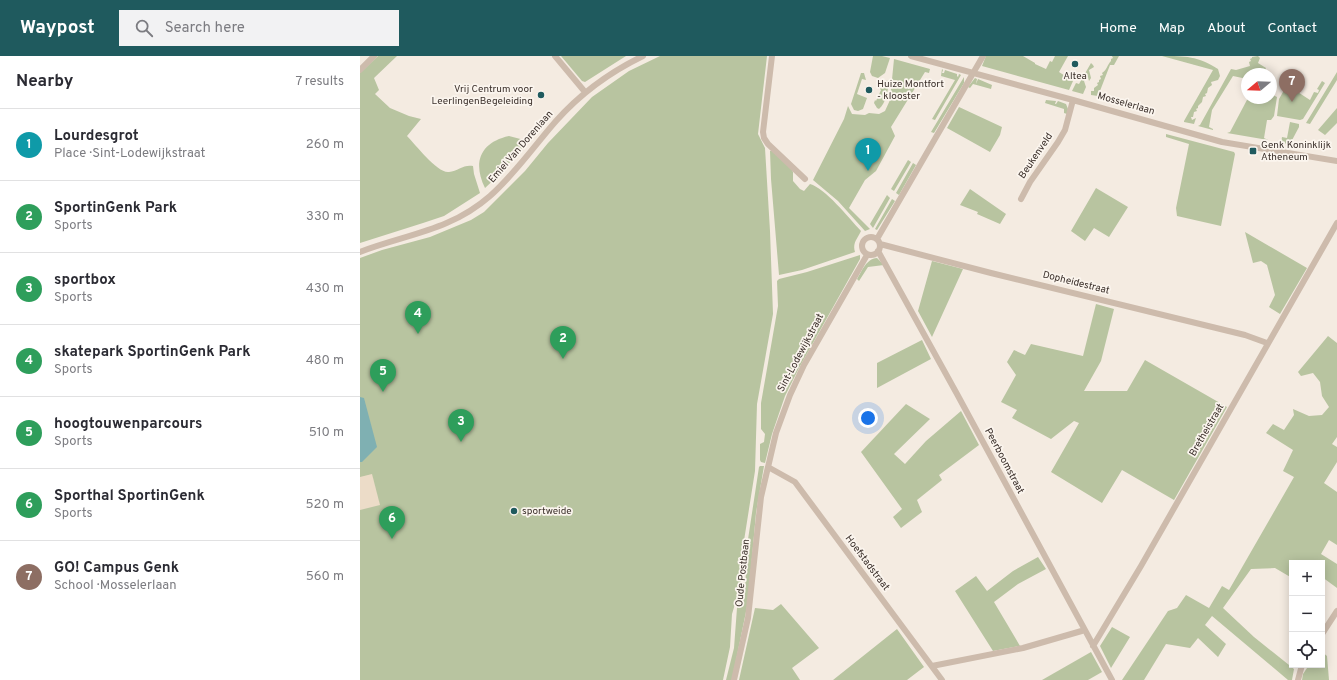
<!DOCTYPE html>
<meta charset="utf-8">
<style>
body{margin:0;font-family:Overpass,sans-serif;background:#f2f2f3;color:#2b2b33}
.controls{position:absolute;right:12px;bottom:12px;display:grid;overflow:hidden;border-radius:0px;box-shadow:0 2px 10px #0003}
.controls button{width:36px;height:36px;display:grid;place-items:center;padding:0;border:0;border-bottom:1px solid #e1e1e2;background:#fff;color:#2b2b33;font:20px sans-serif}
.compass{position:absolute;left:881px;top:12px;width:36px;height:36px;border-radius:50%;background:#fff;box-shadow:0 2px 10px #0003;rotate:251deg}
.you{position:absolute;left:508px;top:362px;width:14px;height:14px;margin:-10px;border:3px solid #fff;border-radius:50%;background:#1a73e8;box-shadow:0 0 0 6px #1a73e833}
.badge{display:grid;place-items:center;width:26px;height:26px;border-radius:50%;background:#1f5a5e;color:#fff;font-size:13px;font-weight:700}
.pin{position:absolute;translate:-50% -33px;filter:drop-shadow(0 1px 2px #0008)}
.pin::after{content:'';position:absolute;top:21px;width:14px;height:12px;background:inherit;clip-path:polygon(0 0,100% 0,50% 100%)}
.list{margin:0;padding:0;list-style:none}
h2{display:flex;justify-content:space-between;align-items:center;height:52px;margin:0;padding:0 16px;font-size:17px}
h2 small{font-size:13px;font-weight:400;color:#7c7c81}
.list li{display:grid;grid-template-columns:26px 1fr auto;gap:12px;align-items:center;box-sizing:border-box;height:72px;padding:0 16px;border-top:1px solid #e1e1e2}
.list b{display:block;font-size:15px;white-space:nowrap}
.list p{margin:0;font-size:13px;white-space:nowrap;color:#7c7c81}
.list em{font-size:13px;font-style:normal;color:#7c7c81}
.icon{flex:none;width:22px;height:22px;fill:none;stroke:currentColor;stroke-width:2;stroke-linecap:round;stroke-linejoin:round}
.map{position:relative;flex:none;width:977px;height:624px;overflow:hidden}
header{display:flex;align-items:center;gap:24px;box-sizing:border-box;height:56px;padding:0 20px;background:#1f5a5e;color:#fff}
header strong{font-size:19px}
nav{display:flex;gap:22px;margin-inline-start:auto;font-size:14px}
.search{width:280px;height:36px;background:#f2f2f3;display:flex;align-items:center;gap:10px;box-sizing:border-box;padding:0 14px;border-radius:0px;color:#7c7c81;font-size:15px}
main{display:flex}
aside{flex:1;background:#fff}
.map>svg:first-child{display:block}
.green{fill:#b8c4a0}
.plaza{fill:#ecdcc8}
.water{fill:#7fb0b2}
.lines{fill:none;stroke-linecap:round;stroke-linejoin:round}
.minor{stroke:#cdbbac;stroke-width:6}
.poi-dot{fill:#1f5a5e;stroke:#fbf5ee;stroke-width:1.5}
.labels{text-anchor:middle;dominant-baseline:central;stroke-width:3.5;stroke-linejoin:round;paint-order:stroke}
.poi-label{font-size:10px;fill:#3b302b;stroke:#fbf5ee;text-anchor:start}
.street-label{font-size:10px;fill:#3b302b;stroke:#fbf5ee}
</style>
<header>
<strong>Waypost</strong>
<div class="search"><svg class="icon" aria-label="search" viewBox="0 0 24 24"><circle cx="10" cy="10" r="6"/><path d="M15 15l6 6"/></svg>Search here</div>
<nav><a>Home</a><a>Map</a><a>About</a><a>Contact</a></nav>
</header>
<main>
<aside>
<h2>Nearby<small>7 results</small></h2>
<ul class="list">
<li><span class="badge" style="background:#0f9aa8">1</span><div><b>Lourdesgrot</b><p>Place · Sint-Lodewijkstraat</p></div><em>260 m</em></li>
<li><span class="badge" style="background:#2e9e5b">2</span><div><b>SportinGenk Park</b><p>Sports</p></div><em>330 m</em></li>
<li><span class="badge" style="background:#2e9e5b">3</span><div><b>sportbox</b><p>Sports</p></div><em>430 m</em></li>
<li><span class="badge" style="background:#2e9e5b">4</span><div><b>skatepark SportinGenk Park</b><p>Sports</p></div><em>480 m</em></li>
<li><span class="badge" style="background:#2e9e5b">5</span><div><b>hoogtouwenparcours</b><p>Sports</p></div><em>510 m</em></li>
<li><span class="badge" style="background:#2e9e5b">6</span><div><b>Sporthal SportinGenk</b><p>Sports</p></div><em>520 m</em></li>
<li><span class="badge" style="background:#8d6e63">7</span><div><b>GO! Campus Genk</b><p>School · Mosselerlaan</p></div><em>560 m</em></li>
</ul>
</aside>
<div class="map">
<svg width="977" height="624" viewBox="0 0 977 624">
<rect width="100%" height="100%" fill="#f4ebe1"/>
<path class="green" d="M 18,0 L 37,0 L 14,22 L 19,34 L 15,38 L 30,52 L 49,60 L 61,63 L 47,80 C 55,88 78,118 89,116 C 98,115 104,108 113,110 L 114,118 L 120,137 L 84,160 L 63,167 L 0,187 L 0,17 Z
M 201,0 L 266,0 L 225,26 L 222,25 Z
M 300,0 L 407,0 L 398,78 L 405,92 L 410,175 L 413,258 L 397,348 L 395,415 L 383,491 L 380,539 L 375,548 L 372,558 L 370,591 L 363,624 L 0,624 L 0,202 L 22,194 L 70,181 L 111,164 L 124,156 L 165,115 L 188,87 L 232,41 L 269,15 Z
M 513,0 L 522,0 L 530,2 L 525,17 L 518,22 L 512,20 L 510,16 Z
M 626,0 L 663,0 L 675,7 L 675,8 L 686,13 L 690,5 L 692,6 L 695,0 L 708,0 L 699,16 L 713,25 L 709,34 L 622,10 Z
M 752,0 L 759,0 L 754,9 L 750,9 L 738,40 L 731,39 L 731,35 L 734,35 L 734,32 L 738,29 L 737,27 L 739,26 L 739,24 L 741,23 L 740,20 L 743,19 L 742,17 C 747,14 747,9 751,5 L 751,3 L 753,2 Z
M 802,0 C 825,0 838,0 858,13 L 860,20 L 858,24 L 851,26 L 852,29 L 848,32 L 847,37 L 845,38 L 846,40 L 843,41 L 842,46 L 838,50 L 838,52 L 836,53 L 837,55 L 834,56 L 833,61 L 831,61 L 832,64 L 836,62 L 834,68 L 824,66 L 824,65 L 853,14 Z
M 898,0 L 900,2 L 898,7 L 906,12 L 903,18 L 887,18 L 887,23 L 873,20 L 852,54 L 849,71 L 853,73 L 853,74 L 838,70 L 840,69 L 871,13 L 876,14 L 890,10 L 889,6 L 891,5 L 890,3 L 892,2 L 892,1 Z
M 534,3 L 570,13 L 569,17 L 565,16 L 531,71 L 535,80 L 516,115 L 505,124 L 489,152 L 510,173 L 505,175 L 478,145 L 453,124 L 484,63 L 488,50 L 492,58 L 505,59 L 509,57 L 519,58 L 525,55 L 530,44 Z
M 731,7 L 733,9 L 734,11 L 729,14 L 731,22 L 729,25 L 728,21 L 724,25 L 726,31 L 723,38 L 712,35 L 716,27 L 719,28 Z
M 582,13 L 583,14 L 582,17 L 584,17 L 585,14 L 597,18 L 597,20 L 598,21 L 599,18 L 601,19 L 575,64 L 572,63 L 595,24 L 581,20 Z
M 977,16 L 977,24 L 950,68 L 946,67 Z
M 501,17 L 504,17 L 506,24 L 502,23 L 497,38 L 507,42 L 503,53 L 498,55 L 494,54 L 491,48 Z
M 604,21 L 604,27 L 574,77 L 571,76 Z
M 615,22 L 617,23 L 616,28 L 618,23 L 632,29 L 631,33 L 613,28 L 610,32 L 608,31 Z
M 527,24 L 529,26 C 528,34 526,47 519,53 L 517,52 L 514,47 L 515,44 L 516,45 L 521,34 L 520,33 Z
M 962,25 L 965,27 L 943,63 L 940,64 L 917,60 L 919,43 L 927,29 L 950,44 L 954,36 L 958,37 L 959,34 L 957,33 Z
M 911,38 L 917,41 L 914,60 L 911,64 L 907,64 L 904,82 L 908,84 L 867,77 L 870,76 L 888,42 L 911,42 Z
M 686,44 L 696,45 L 695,48 L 696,48 L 698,45 L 706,48 L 708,53 L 707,58 L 704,57 L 704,53 L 685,47 Z
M 599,51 L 642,71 L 640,79 L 630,96 L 587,72 Z
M 977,52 L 977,67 L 965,79 L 958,74 Z
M 930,66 L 939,68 L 939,71 L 930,88 L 921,87 L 922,81 L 927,82 Z
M 806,78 L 874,96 L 875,98 L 861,170 L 817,160 L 816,152 L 829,88 L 806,81 Z
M 149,80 L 168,85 L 140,118 L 125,132 C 112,106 121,86 149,80 Z
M 410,95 L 412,95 L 431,112 L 433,116 L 433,125 L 440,133 L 444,135 L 450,128 C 465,132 489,162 501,175 C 498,182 492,187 495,196 L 442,214 L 419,219 L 411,123 Z
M 548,104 L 551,106 L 534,135 L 531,133 Z
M 553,107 L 556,109 L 539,139 L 536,137 Z
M 736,132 L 768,151 L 749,181 L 734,172 L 725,185 L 711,175 Z
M 610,133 L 646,158 L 640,168 L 617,158 L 618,156 L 600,149 Z
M 527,139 L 530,142 L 513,172 L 510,168 Z
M 532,143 L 535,145 L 517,174 L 515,173 Z
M 885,176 L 947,212 L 920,258 L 909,251 L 915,239 L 907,209 L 901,205 L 893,207 Z
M 500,199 L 500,203 L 439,312 L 425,340 L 412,378 L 405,407 L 401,406 L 400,404 L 400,388 L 404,386 L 405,378 L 401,373 L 401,347 L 418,250 L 417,225 L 419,223 L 447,216 Z
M 517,202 L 524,209 L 508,211 L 499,225 L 497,223 C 502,215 506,203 517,202 Z
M 572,205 L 603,213 L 572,281 L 558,255 Z
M 736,248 L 754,253 L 741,305 L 724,335 L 767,335 L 785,304 L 867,351 L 814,444 L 762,414 L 742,447 L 691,416 L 719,367 L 714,365 L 691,383 L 652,362 L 657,354 L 641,346 L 656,319 L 647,306 L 654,294 L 665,299 L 671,288 L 723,300 Z
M 968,280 L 977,287 L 977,381 L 972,388 L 977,391 L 977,406 L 964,427 L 977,436 L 977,489 L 969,484 L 961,498 L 977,508 L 977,532 L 962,521 L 962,507 L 932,507 L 932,522 L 915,512 L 891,513 L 863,552 L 894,581 L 934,613 L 932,624 L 928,624 L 852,560 L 845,569 L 866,588 L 858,601 L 838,582 L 830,592 L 806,588 L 784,624 L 762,624 L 808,555 L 817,552 L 826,539 L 849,552 L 862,530 L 869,534 L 934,421 L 923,415 L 933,394 L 906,377 L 913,368 L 924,374 L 934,359 L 933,353 L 949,360 L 962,359 L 969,351 L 962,340 L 960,326 L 953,317 L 941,320 L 938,316 Z
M 562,284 L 571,303 L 517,332 L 517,307 Z
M 546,348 L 570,363 L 534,398 L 545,408 L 566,385 L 601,355 L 619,389 L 579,419 L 582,424 L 557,444 L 562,456 L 541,472 L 533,461 L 542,453 L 501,396 Z
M 400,410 L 404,410 L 396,457 L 388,546 L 372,624 L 366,624 L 374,592 L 377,552 L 385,537 L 387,490 L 399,411 Z
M 678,501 L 686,513 L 658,528 L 634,546 L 660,590 L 633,595 L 595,535 L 616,520 L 627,535 L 653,515 Z
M 421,548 L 459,592 L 432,612 L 440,624 L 379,624 L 395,552 L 413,554 Z
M 752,571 L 770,581 L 751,612 L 740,590 Z
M 537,573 L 564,611 L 547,624 L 473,624 Z
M 731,596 L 742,616 L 728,624 L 682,624 Z
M 962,596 L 967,600 L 969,624 L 942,624 L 943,618 L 949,609 L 962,609 Z"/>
<path class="plaza" d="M 12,418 L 20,449 L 0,454 L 0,421 Z"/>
<path class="water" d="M 0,341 L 4,342 L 17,391 L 2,406 L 0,406 Z"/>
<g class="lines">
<path class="minor" d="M 195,0 L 225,36
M 412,0 L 403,76 L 404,82 L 408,88 L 445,123
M 551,0 L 713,44 L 862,86 L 977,105
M 0,14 L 14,0
M 661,143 L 670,126 L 698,86 L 705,74 L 713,44
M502 190a9 9 0 1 1 18 0a9 9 0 1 1-18 0Z
M 517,183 L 623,0
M 520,188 L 631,217 L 885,279 L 907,287
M 518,195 L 597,338 L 752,624
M 0,196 C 47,178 90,175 130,140 C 155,118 174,90 196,65 C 220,38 250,16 283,0
M 408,411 L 435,426 L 582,624
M 962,578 L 977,555
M 733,590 L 781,510 L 977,167
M 572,610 L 663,592 L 725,574
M 374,624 L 388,562 L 401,441 L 416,377 L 430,339 L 444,309 L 507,199
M 938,624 L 942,609"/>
</g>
<g class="poi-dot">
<circle cx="715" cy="8" r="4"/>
<circle cx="509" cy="34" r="4"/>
<circle cx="181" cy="39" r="4"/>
<rect x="889" y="91" width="8" height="8" rx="2"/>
<circle cx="154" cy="455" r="4"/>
</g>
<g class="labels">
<g class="poi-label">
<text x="715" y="20" text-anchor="middle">Altea</text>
<text x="517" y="28">Huize Montfort<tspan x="517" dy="12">- klooster</tspan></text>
<text x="173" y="33" text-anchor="end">Vrij Centrum voor<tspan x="173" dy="12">LeerlingenBegeleiding</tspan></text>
<text x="901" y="89">Genk Koninklijk<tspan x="901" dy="12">Atheneum</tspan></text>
<text x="162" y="455">sportweide</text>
</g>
<g class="street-label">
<text transform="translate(766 48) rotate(16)">Mosselerlaan</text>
<text transform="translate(161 91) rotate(-49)">Emiel Van Dorenlaan</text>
<text transform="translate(676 100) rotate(-56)">Beukenveld</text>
<text transform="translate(716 227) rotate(14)">Dopheidestraat</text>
<text transform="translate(441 297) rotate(-62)">Sint-Lodewijkstraat</text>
<text transform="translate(847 374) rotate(-60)">Bretheistraat</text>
<text transform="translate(644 405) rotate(62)">Peerboomstraat</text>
<text transform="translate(507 507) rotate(53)">Hoefstadstraat</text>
<text transform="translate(383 517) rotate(-84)">Oude Postbaan</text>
</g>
</g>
</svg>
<div class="controls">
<button>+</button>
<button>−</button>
<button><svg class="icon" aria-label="locate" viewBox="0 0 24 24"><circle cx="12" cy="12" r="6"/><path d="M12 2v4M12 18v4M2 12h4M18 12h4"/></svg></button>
</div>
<svg class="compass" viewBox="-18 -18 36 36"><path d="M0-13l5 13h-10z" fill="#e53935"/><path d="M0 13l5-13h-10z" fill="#7c7c81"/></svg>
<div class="you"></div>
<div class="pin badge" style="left:508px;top:115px;background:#0f9aa8">1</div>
<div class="pin badge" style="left:203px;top:303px;background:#2e9e5b">2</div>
<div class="pin badge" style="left:101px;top:386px;background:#2e9e5b">3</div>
<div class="pin badge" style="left:58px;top:278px;background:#2e9e5b">4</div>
<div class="pin badge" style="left:23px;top:336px;background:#2e9e5b">5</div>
<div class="pin badge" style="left:32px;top:483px;background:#2e9e5b">6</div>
<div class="pin badge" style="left:932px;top:46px;background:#8d6e63">7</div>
</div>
</main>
